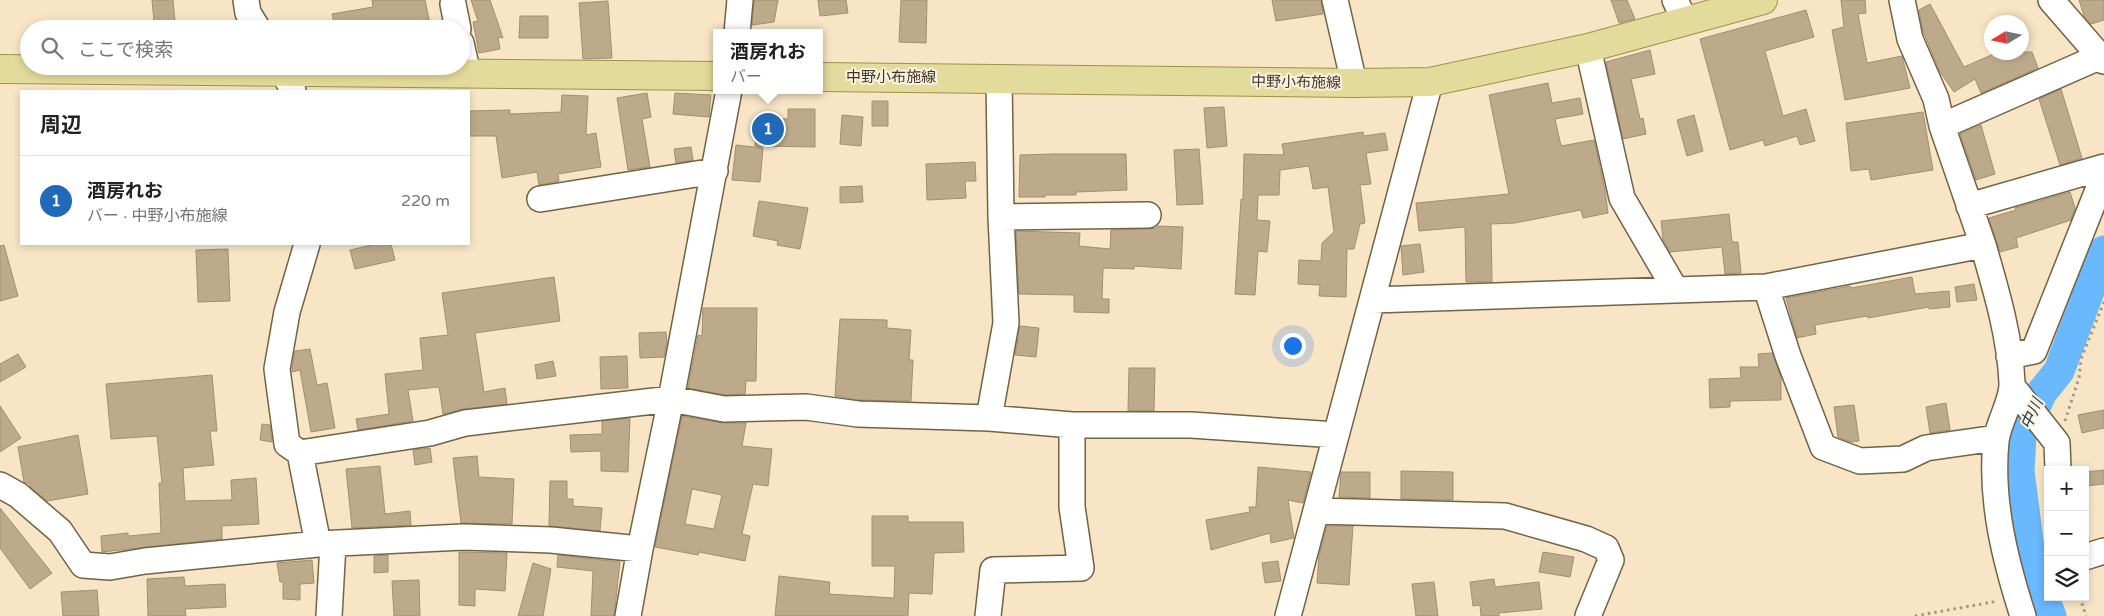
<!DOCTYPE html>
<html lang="ja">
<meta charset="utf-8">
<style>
body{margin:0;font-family:"Varela Round","Noto Sans JP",sans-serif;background:#f2f2f2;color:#222}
.controls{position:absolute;right:15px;bottom:15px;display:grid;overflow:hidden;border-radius:0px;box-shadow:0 2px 8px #0003}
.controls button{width:45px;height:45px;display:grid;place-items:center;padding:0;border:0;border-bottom:1px solid #e0e0e0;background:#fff;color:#222;font:25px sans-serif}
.compass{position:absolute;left:1984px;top:15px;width:45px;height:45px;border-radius:50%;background:#fff;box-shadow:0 2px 8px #0003;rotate:260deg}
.you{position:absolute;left:1292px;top:345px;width:18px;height:18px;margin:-12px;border:4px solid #fff;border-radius:50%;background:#1a73e8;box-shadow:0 0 0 8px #1a73e833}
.badge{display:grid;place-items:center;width:32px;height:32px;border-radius:50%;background:#2169b9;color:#fff;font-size:16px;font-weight:700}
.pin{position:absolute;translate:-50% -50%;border:2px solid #fff;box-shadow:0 1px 5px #0006}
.popup{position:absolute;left:713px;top:29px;width:110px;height:65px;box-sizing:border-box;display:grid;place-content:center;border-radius:0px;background:#fff;filter:drop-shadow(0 1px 4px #0005);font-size:16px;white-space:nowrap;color:#767676}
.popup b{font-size:19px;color:#222}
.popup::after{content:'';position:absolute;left:50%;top:100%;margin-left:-10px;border:10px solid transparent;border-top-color:#fff}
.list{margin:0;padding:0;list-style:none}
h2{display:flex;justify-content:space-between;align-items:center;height:65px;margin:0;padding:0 20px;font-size:21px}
h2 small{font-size:16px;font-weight:400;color:#767676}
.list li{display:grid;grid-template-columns:32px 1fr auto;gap:15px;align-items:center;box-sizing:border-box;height:90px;padding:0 20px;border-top:1px solid #e0e0e0}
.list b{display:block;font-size:19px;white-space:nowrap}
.list p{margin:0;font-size:16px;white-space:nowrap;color:#767676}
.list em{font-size:16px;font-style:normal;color:#767676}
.icon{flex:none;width:28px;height:28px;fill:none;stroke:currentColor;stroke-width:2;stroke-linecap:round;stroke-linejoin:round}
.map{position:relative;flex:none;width:2104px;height:616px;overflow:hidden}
.search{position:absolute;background:#fff;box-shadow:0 2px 8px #0003;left:20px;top:20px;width:450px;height:55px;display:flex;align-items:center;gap:12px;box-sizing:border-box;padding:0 18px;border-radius:28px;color:#767676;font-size:19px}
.panel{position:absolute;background:#fff;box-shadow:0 2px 8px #0003;left:20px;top:90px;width:450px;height:155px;border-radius:0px}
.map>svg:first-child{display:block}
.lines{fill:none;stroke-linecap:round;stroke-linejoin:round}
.river{stroke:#6ab8fd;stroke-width:31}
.building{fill:#bcaa8b;stroke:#a18f71;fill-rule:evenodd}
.minor-casing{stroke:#736245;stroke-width:28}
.major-casing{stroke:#9d9248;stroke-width:30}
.path{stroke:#a69880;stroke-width:3;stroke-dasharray:2.5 4;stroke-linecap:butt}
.minor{stroke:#fff;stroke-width:25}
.major{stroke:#e3db9b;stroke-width:28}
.labels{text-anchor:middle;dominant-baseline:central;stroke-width:4;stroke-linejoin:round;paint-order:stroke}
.street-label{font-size:15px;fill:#3e3629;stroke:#fff3e0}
.water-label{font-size:16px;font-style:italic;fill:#143551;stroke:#fff3e0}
</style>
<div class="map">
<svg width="2104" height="616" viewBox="0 0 2104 616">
<rect width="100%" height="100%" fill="#f8e5c5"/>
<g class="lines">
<path class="river" d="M 2051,616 L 2031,564 L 2019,471 L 2021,436 L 2042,392 L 2059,371 L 2104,251"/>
</g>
<path class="building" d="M 152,0 L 173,0 L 175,21 L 154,22 Z
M 372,0 L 425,0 L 431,29 L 335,29 L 332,14 L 373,7 Z
M 471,0 L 490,0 L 503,38 L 498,37 L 500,49 L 479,53 L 473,22 L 478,21 Z
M 754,0 L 778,0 L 774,22 L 752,25 Z
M 818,0 L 846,0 L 848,13 L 820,16 Z
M 901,0 L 927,0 L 926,43 L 899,42 Z
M 1272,0 L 1321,0 L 1323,14 L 1276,21 Z
M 1611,0 L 1627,0 L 1635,19 L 1619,23 Z
M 1841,0 L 1865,0 L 1866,13 L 1858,14 L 1867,63 L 1902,56 L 1910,88 L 1845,100 L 1832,30 L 1844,27 Z
M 2079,0 L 2104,0 L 2104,20 L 2091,24 L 2084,16 Z
M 608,1 L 612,58 L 583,59 L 579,3 Z
M 1930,4 L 1964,67 L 1998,52 L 2032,52 L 2038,68 L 1981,93 L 1975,79 L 1954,92 L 1940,72 L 1923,31 L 1919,10 Z
M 1806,10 L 1814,37 L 1765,51 L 1783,116 L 1806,109 L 1815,141 L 1800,145 L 1797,136 L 1765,146 L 1763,140 L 1730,150 L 1700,39 Z
M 520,16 L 548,16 L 548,38 L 519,38 Z
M 1650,50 L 1655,74 L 1631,79 L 1640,119 L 1643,118 L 1646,134 L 1623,139 L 1606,62 Z
M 1548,83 L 1552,103 L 1580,98 L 1583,114 L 1555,119 L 1561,146 L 1594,140 L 1605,190 L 1608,213 L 1583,218 L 1581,210 L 1515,223 L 1491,224 L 1492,282 L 1466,282 L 1465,227 L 1419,231 L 1416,203 L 1509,194 L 1489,95 Z
M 2061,89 L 2082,158 L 2060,165 L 2039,99 Z
M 647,93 L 651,117 L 642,119 L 650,167 L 628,170 L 617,98 Z
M 675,93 L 711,95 L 709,117 L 673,114 Z
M 562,95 L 588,96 L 586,135 L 596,133 L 601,167 L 558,174 L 559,181 L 539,185 L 537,172 L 502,178 L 496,136 L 469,136 L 469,111 L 510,110 L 510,114 L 561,112 Z
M 872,101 L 888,101 L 888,126 L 872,126 Z
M 1224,107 L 1227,146 L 1207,148 L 1204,108 Z
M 788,109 L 815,109 L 815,147 L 755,146 L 757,118 L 788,119 Z
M 1923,112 L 1933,170 L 1871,180 L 1869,169 L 1851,171 L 1846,123 Z
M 842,115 L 863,117 L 861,146 L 840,144 Z
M 1694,115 L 1703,151 L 1687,156 L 1677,120 Z
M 1981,125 L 1995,174 L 1976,180 L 1960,134 Z
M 1363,132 L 1364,136 L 1385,133 L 1388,150 L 1366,153 L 1371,184 L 1360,185 L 1365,223 L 1360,224 L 1354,249 L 1347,249 L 1346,297 L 1319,296 L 1320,285 L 1298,284 L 1299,260 L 1321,261 L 1322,243 L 1334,232 L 1328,187 L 1313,189 L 1309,166 L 1280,170 L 1279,195 L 1258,195 L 1257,220 L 1270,221 L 1267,252 L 1258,251 L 1255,295 L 1235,294 L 1241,199 L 1243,200 L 1244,154 L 1284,155 L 1282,144 Z
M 736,145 L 763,148 L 760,182 L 732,180 Z
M 691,147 L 693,160 L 676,163 L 674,149 Z
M 1199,149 L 1203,204 L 1177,205 L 1174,150 Z
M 1052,154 L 1126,154 L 1127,190 L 1076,192 L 1076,195 L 1045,195 L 1045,197 L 1019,197 L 1020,155 Z
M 975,162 L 976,181 L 965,181 L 966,198 L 927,200 L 926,164 Z
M 862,186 L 863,202 L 840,203 L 840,187 Z
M 2070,192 L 2075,208 L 2071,220 L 2016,238 L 2018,247 L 2000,252 L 1989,218 L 2016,210 L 2015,208 Z
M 759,201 L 808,208 L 800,249 L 777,245 L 778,241 L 753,236 Z
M 1729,214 L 1732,242 L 1738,242 L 1741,273 L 1725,274 L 1722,247 L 1670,252 L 1663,239 L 1661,221 Z
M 1157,226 L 1183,227 L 1181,269 L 1134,266 L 1134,269 L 1103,268 L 1102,299 L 1109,299 L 1109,313 L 1074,312 L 1074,295 L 1019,294 L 1016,231 L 1080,233 L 1079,246 L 1110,249 L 1111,230 L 1148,229 L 1157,228 Z
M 376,244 L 391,244 L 395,260 L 355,269 L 350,250 Z
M 1420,244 L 1424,272 L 1403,275 L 1401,246 Z
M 4,245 L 18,296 L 0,301 L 0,246 Z
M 228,249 L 230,301 L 198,302 L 196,250 Z
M 554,277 L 560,321 L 475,333 L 484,392 L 505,388 L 507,404 L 463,409 L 443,414 L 439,387 L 408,390 L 413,421 L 358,430 L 356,419 L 389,414 L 385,374 L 423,370 L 420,338 L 448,335 L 442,293 Z
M 1912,277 L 1915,294 L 1949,291 L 1950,307 L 1929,309 L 1929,307 L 1868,318 L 1867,316 L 1815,325 L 1816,334 L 1797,338 L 1786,298 L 1850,286 L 1851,288 Z
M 1974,284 L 1977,300 L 1957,302 L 1955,287 Z
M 703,308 L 757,308 L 756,381 L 746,381 L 745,394 L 725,395 L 688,388 L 698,335 L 702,336 Z
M 840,319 L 887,320 L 887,328 L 911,330 L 909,360 L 913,360 L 911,401 L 859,400 L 835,396 Z
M 1020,326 L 1039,328 L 1036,357 L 1015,355 Z
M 666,332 L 667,343 L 664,357 L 640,358 L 639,333 Z
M 310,349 L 317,385 L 327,383 L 335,428 L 311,432 L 300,370 L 292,372 L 292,369 L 295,351 Z
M 1772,353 L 1781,377 L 1781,400 L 1730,401 L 1730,407 L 1710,408 L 1709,379 L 1741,378 L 1740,367 L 1759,367 L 1758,354 Z
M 18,354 L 26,367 L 0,382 L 0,364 Z
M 627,356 L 628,388 L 601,389 L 600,357 Z
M 553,361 L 556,376 L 537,379 L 535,365 Z
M 1129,368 L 1155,368 L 1154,411 L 1128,411 Z
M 212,375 L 217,431 L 210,431 L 214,465 L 183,468 L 185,501 L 232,500 L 231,480 L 256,478 L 259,524 L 222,526 L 222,539 L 102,552 L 101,536 L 128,533 L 128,536 L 161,533 L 159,483 L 162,483 L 157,436 L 111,439 L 106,384 Z
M 1946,403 L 1950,430 L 1930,433 L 1926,407 Z
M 1854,405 L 1859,441 L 1851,442 L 1838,437 L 1834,407 Z
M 0,406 L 21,438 L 0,452 Z
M 2104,410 L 2104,428 L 2082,433 L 2078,415 Z
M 682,416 L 722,423 L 746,423 L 742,446 L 772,449 L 768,486 L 753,484 L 742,534 L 750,536 L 745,561 L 699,552 L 698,555 L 655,547 ZM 692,489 L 722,495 L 714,529 L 685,524 Z
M 630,418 L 628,472 L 601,471 L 601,451 L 571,452 L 570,435 L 602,434 L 602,421 Z
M 262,424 L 270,425 L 272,442 L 260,440 Z
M 78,435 L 88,494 L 47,501 L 30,487 L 30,484 L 24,482 L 18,447 Z
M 430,448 L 432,462 L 415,465 L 413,450 Z
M 477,456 L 479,477 L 514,479 L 512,524 L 461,523 L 453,458 Z
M 380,466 L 385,514 L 410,511 L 411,525 L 352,528 L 346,469 Z
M 1258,467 L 1311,472 L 1303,503 L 1288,500 L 1294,538 L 1271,543 L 1270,533 L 1211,550 L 1206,520 L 1250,512 L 1249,507 L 1256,507 Z
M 2104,470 L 2104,484 L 2085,486 L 2085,472 Z
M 1401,471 L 1453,472 L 1453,500 L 1401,499 Z
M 1341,472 L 1370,472 L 1370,498 L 1339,497 Z
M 550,481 L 567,481 L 567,499 L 573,499 L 573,506 L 602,508 L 600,531 L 549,526 Z
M 0,508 L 52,573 L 30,589 L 0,548 Z
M 872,516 L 908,516 L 908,522 L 963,522 L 964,552 L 934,553 L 932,594 L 909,593 L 908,616 L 775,616 L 779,576 L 830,582 L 829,594 L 894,598 L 895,566 L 872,566 Z
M 1327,526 L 1353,526 L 1349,585 L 1317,583 L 1319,556 Z
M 459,552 L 507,553 L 505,591 L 475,589 L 475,606 L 459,605 Z
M 1543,552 L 1574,557 L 1570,577 L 1539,572 Z
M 388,555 L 388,572 L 374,573 L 374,556 Z
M 558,555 L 620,562 L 614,616 L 591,616 L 593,571 L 557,567 Z
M 312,560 L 314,583 L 300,584 L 300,600 L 283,599 L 283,582 L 280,582 L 277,563 Z
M 1278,561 L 1281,581 L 1265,583 L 1262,563 Z
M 533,563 L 551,569 L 543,616 L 518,616 Z
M 184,577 L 185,586 L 225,584 L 226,607 L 185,609 L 186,616 L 148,616 L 147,579 Z
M 1494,579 L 1495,587 L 1539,582 L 1542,609 L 1499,613 L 1499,616 L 1481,616 L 1480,605 L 1473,606 L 1470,582 Z
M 419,580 L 420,616 L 394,616 L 392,581 Z
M 1434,582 L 1438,616 L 1416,616 L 1412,584 Z
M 97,590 L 99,616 L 63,616 L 61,592 Z"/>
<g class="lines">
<defs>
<path id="minor" d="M 246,0 L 248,13 L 258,29
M 1335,0 L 1354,83
M 1675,0 L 1685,21
M 2051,0 L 2104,61
M 453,4 L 458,29
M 737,33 L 740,0
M 461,43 L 468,74
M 1588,48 L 1622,198 L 1675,289
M 281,66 L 293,91
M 1942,126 L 2099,57
M 540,199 L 715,171
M 1969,206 L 2104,167
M 1001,217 L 1148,215
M 307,244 L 287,312 L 277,369 L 287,444 L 300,453 L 430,433 L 465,423 L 671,399 L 724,409 L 806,407 L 858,414 L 989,418 L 1072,425 L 1191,425 L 1336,435
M 1983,245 C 1996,290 2010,336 2012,383 C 2013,400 1998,423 1996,441 C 1990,500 2005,560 2023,616
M 1766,287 L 1788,356 L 1823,447 L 1860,461 L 1903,459 L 1926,448 L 1996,438
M 1372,300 L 1766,287 L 1983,245 L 1942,126 L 1936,99 L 1910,39 L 1902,0
M 2009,356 L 2034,351 L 2104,175
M 2012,386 L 2057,443 L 2058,470
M 989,418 L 1006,323 L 1001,217 L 999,78
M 300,453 L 318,544
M 0,485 L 18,495 L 60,531 L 83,565 L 110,567 L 145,561 L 318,544 L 463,537 L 551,540 L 640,549
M 1316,511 L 1505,516 L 1586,539 L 1606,548 L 1611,560 L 1588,616
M 2085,557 L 2104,551
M 329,616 L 333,544
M 628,616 L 640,549 L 671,399 L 729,90
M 988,616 L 993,570 L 1081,568 L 1072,507 L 1072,425
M 1288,616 L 1430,82"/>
<path id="major" d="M 0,69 L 717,76
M 819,77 L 1354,83 L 1430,82 L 1588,48 L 1763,0"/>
</defs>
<use href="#minor" class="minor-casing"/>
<use href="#major" class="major-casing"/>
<path class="path" d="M 2065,421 L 2079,378 L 2081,359 L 2104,302
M 2080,597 L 2086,616
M 1915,616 L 1998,601"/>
<use href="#minor" class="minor"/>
<use href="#major" class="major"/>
</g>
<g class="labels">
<g class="street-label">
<text x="891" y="77">中野小布施線</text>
<text transform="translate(1296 82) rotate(1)">中野小布施線</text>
</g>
<g class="water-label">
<text transform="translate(2032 414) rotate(-65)">中川</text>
</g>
</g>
</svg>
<div class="controls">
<button>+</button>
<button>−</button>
<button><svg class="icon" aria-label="layers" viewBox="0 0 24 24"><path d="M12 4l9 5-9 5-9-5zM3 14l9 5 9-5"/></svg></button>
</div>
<svg class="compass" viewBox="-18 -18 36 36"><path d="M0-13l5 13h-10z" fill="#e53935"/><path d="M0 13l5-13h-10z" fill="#767676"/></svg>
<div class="you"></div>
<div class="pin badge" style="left:768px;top:129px">1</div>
<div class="popup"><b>酒房れお</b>バー</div>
<div class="search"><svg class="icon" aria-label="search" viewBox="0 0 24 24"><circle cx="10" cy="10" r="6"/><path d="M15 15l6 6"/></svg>ここで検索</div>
<section class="panel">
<h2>周辺<small></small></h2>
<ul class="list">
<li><span class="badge">1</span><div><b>酒房れお</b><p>バー · 中野小布施線</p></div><em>220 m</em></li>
</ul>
</section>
</div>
